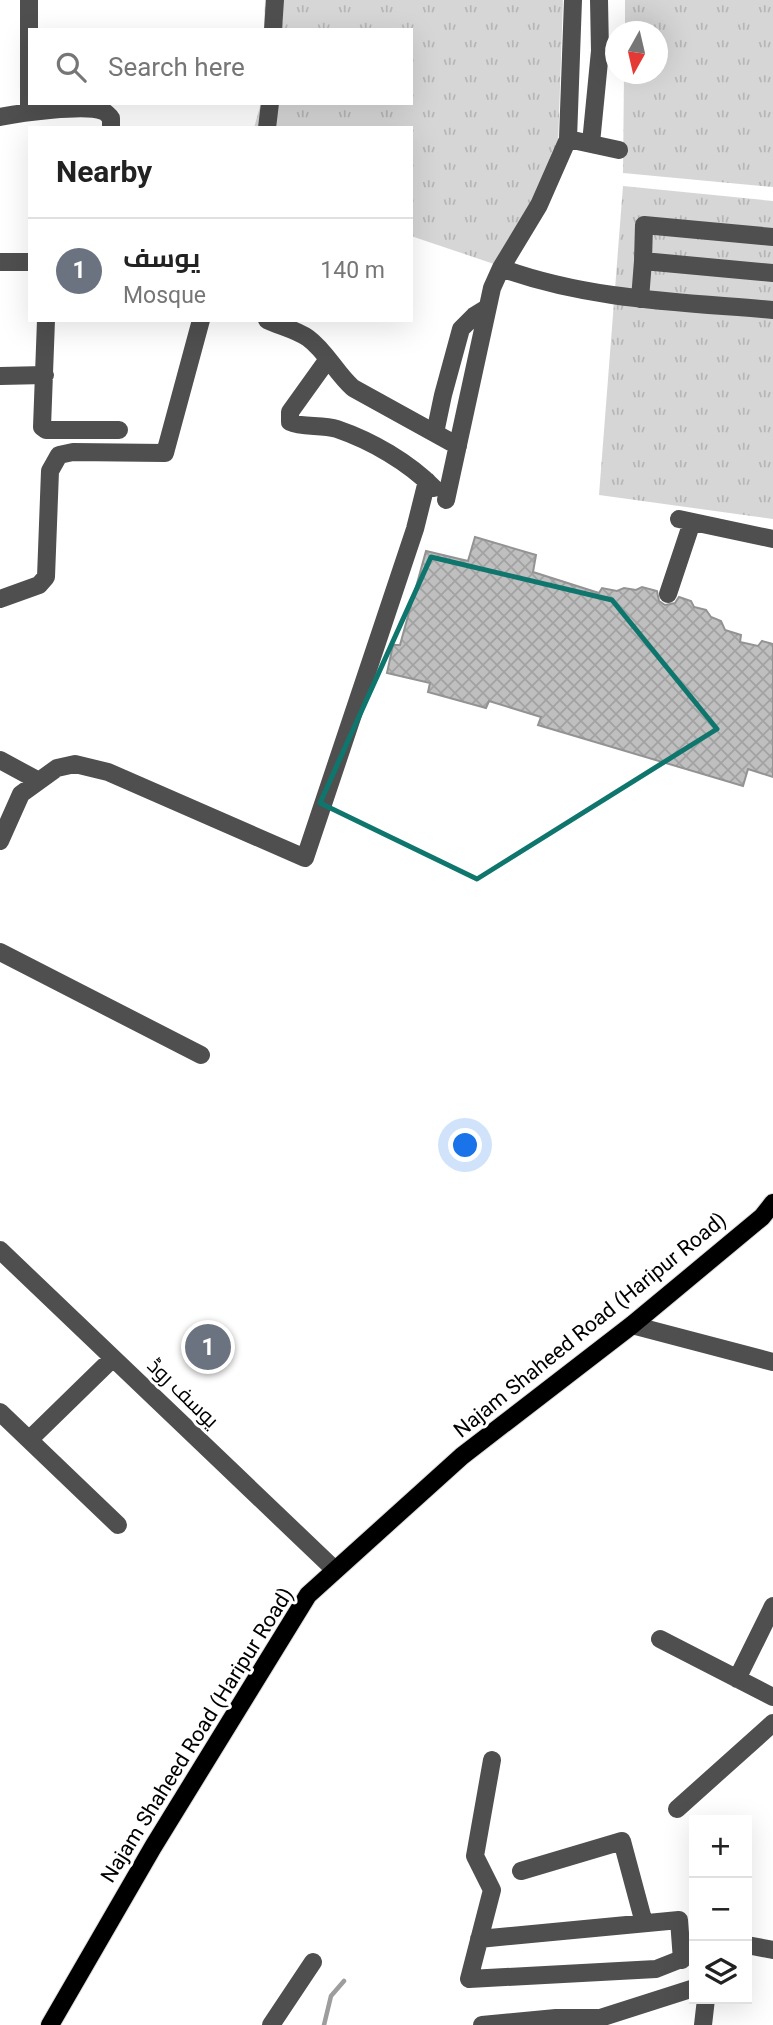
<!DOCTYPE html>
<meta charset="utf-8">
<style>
body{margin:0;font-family:Roboto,Cairo,sans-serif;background:#f2f2f2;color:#222}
.controls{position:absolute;right:21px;bottom:21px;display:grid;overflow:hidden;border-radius:0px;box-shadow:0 7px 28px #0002}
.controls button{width:63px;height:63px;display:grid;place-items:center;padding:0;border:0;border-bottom:2px solid #e0e0e0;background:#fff;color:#222;font:35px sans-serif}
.compass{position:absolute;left:605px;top:21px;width:63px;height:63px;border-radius:50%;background:#fff;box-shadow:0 7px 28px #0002;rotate:188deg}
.you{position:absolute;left:466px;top:1146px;width:24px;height:24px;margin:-18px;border:5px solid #fff;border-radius:50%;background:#1a73e8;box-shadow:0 0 0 10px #1a73e833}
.badge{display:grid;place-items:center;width:46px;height:46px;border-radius:50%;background:#000;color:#fff;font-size:23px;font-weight:700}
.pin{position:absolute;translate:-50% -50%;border:4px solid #fff;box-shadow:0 2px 7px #0006}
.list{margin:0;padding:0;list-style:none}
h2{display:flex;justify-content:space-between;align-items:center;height:91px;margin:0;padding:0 28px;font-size:30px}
h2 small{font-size:23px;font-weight:400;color:#767676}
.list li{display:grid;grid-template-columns:46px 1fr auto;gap:21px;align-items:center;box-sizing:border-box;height:105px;padding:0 28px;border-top:2px solid #e0e0e0}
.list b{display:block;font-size:26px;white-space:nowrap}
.list p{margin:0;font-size:23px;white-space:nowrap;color:#767676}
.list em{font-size:23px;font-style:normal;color:#767676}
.icon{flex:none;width:38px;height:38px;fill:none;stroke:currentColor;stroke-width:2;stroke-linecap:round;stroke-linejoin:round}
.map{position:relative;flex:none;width:773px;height:2025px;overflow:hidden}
.search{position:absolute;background:#fff;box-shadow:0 7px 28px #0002;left:28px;top:28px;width:385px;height:77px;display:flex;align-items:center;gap:18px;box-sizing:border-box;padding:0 24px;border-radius:0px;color:#767676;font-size:26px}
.panel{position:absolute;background:#fff;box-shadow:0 7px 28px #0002;left:28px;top:126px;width:385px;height:196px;border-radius:0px}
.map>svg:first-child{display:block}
.grass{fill:url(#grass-tufts)}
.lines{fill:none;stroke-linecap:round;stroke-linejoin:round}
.stream{stroke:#9d9d9d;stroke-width:4.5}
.building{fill:url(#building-cross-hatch);stroke:#939393;stroke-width:2}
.major-casing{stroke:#dbdbdb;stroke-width:20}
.minor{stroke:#4f4f4f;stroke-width:18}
.major{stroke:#000;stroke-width:18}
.marked{fill:none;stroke:#0f766e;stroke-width:5;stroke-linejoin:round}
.labels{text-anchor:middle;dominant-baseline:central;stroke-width:6;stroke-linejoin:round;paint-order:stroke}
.street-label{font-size:21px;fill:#000;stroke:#fff}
</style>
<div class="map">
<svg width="773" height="2025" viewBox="0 0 773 2025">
<defs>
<pattern id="grass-tufts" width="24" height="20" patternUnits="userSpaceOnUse" patternTransform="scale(1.75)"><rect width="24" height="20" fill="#d6d6d6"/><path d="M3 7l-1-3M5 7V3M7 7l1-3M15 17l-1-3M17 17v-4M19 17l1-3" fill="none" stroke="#b6b6b6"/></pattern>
<pattern id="building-cross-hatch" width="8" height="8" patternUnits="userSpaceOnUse" patternTransform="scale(1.75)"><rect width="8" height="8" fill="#bfbfbf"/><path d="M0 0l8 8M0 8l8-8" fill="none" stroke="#a2a2a2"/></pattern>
</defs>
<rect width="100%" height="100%" fill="#fff"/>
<path class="grass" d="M 265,0 L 563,0 L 558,145 L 546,179 L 494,264 L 411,236 L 411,128 L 254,128 L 261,103 L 411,103 L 411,30 L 264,30 Z
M 625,0 L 773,0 L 773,187 L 623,173 L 624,74 L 658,74 L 658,32 L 625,31 Z
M 623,186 L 773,201 L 773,519 L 599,495 Z"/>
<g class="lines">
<path class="stream" d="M 324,2025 L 331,1996 L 344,1981"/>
</g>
<path class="building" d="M 475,537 L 536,555 L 533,572 L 599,593 L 602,588 L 617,591 L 624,588 L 636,590 L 642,587 L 657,591 L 659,601 L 665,605 L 675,603 L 679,597 L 691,601 L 694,607 L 706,610 L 711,617 L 721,621 L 725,630 L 741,635 L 740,642 L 758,646 L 762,641 L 773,644 L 773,777 L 748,769 L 743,786 L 538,725 L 541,717 L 489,701 L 486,708 L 428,692 L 430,683 L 387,673 L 393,645 L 400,645 L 426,551 L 468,561 Z"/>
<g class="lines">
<defs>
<path id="major" d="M 50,2025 L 153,1847 L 308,1595 L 462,1456 L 632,1325 L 762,1217 L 773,1203"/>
</defs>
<use href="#major" class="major-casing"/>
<path class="minor" d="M 273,30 L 275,0
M 29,111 L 29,0
M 0,117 C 20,113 84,104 103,111 C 106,112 109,116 111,118 L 111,128
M 267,128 L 270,103
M 568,139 L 573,0
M 591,143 L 600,51 L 599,0
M 773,237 L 644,225 L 643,261 L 773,273
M 0,262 L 30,262
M 501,268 C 588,300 681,302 773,310
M 640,299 L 643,261
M 46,320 L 42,427 L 46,430 L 119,430
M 267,320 C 280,326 297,330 308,338 C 326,351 336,373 353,388 L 458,446
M 328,359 L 290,412 L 290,422 C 302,428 322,424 337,429 C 372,441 408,462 434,488
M 0,376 L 45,375
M 435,433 L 443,395 L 461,329 L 474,316 L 487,308
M 446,500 L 492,288 L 501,268 L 539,205 L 568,139 L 619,150
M 679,519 L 773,539
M 668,594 L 692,522
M 0,599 L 39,585 L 46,577 L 50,471 L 59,455 L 73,452 L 165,453 L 201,320
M 0,760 L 37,780
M 0,841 L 21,794 L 57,768 L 75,764 L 108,772 L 305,858 L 415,529 L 427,481
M 0,952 L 201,1055
M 0,1250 L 335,1570
M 632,1325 L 773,1362
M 0,1412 L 118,1525
M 30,1439 L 113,1358
M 660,1639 L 773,1697
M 737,1679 L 773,1606
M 492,1760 L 475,1856 L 492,1890 L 469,1979 L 656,1969 L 694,1954
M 677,1809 L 773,1723
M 521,1871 L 622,1841 L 644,1923
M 479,1939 L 679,1920 L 682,1960
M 747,1945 L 773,1950
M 271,2025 L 313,1962
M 482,2025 L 556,2018
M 556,2025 L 556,2018 L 600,2018 L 694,1988
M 703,2025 L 706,1999"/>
<use href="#major" class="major"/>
</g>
<path class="marked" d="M 431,557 L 612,600 L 717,729 L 477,879 L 320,803 Z"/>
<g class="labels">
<g class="street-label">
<text transform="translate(590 1325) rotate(-39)">Najam Shaheed Road (Haripur Road)</text>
<text transform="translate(183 1393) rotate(44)">یوسف روڈ</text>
<text transform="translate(197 1735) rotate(-58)">Najam Shaheed Road (Haripur Road)</text>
</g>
</g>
</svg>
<div class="controls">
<button>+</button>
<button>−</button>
<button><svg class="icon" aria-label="layers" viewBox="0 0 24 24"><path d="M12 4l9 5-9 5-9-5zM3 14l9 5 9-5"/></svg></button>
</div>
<svg class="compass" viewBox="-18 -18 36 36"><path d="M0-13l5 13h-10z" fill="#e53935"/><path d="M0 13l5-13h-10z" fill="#767676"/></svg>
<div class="you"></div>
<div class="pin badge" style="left:208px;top:1347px;background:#6b7280">1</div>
<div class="search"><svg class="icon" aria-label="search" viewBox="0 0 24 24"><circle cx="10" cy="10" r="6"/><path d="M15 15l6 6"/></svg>Search here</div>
<section class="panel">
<h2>Nearby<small></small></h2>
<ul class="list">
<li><span class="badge" style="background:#6b7280">1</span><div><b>یوسف</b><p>Mosque</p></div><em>140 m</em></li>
</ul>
</section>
</div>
